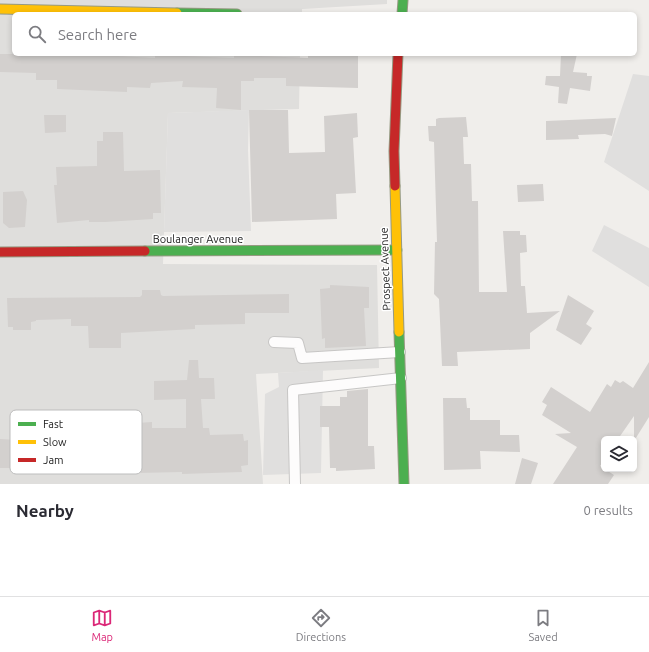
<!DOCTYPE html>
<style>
body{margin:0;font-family:Ubuntu,sans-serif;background:#f7f7f7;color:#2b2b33}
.controls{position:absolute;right:12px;bottom:12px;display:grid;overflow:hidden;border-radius:6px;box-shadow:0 2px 6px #0003}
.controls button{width:36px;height:36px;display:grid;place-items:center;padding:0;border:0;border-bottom:1px solid #e1e1e2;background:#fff;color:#2b2b33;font:20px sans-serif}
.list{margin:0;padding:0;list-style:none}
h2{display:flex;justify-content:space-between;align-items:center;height:52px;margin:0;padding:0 16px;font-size:17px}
h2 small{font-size:13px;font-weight:400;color:#7c7c81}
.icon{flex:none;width:22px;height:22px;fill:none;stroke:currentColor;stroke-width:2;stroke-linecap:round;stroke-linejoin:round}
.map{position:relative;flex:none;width:649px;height:484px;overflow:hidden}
.search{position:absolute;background:#fff;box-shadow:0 2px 6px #0003;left:12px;right:12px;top:12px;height:44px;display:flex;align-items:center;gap:10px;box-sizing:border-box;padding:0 14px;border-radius:6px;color:#7c7c81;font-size:15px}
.sheet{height:112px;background:#fff}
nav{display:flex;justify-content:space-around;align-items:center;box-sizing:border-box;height:56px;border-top:1px solid #e1e1e2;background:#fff;font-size:11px;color:#7c7c81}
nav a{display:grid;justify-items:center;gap:2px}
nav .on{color:#db2777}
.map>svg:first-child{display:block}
.residential{fill:#dfdedc}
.parking{fill:#e0dfde}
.building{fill:#d3d0ce}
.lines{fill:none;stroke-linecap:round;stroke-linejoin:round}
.lane-casing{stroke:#c7c6c5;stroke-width:12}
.fast-casing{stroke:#969a82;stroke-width:11}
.slow-casing{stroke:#969a82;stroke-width:11}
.jam-casing{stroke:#969a82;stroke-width:11}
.lane{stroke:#fdfcfc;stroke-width:10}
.fast{stroke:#4caf50;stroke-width:9}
.slow{stroke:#ffc107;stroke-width:9}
.jam{stroke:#c62828;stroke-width:9}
.labels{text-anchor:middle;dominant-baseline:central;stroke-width:3;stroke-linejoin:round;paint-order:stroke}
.street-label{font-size:11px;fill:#222;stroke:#fff}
.key{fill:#fff;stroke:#bdbdbd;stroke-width:1}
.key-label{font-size:11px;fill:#222}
</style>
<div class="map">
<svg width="649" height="484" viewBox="0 0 649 484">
<rect width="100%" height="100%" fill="#f0eeeb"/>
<path class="residential" d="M 0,0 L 387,0 L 387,4 L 302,9 L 302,14 L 14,14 L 14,54 L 300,54 L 299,109 L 168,113 L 163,264 L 377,265 L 379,368 L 256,374 L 263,484 L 0,484 Z"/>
<path class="parking" d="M 633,74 L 649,76 L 649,191 L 604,162 Z
M 249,110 L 248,150 L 251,231 L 164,232 L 168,113 Z
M 604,225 L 649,248 L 649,287 L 592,251 Z
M 323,370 L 321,473 L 263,475 L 265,394 L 279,387 L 278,373 Z"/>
<path class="building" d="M 0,54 L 82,54 L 155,58 L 155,56 L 161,56 L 161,55 L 234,58 L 234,55 L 308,58 L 308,54 L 358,55 L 358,88 L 286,86 L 286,78 L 254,78 L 254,81 L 241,81 L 241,110 L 216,108 L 217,88 L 182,87 L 183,81 L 151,83 L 150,88 L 127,87 L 127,92 L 57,89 L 57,80 L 36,80 L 36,73 L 0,72 Z
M 561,54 L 577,54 L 573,72 L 587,73 L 587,76 L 592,76 L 590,91 L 570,88 L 567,104 L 558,103 L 559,87 L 545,85 L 546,76 L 560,76 Z
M 249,110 L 288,110 L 289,153 L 325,152 L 324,116 L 357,113 L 358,137 L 353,138 L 356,193 L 336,194 L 337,219 L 252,222 Z
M 44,115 L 66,115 L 66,132 L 45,133 Z
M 466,117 L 468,137 L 463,137 L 464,164 L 471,164 L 472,201 L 478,201 L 479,292 L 507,292 L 503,231 L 520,231 L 520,235 L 526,235 L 527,252 L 520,253 L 521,286 L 525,286 L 527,313 L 560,311 L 530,333 L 530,349 L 457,352 L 458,366 L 442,366 L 439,299 L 434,294 L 435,242 L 437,242 L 434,142 L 429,141 L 428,126 L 436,126 L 436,119 L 439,118 Z
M 616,118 L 612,136 L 605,134 L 578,135 L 579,139 L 546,140 L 546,121 Z
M 103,132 L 123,132 L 124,171 L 160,170 L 161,213 L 153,213 L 153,219 L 105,222 L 89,222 L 89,220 L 57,223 L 54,185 L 57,185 L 56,167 L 97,166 L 97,141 L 103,141 Z
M 543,184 L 544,201 L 518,202 L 517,185 Z
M 23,191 L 27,200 L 25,227 L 9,228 L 3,223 L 3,192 Z
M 330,285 L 369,287 L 369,308 L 364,308 L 366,346 L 325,348 L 325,338 L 322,339 L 320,289 L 330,288 Z
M 142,290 L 160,290 L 161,295 L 163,296 L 289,294 L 289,313 L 245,313 L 245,324 L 195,325 L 195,329 L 121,333 L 121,348 L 89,348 L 88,326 L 71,326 L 71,319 L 36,320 L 36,321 L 31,322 L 31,330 L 13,330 L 13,327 L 8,327 L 7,298 L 140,297 L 142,295 Z
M 568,295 L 594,311 L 586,324 L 592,328 L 581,345 L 556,330 Z
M 189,360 L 198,360 L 199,378 L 214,378 L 215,399 L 201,399 L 203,428 L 209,428 L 210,435 L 243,434 L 244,441 L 248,440 L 248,465 L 241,466 L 242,472 L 182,474 L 182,472 L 137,473 L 137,468 L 109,469 L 109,466 L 74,467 L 75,472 L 16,474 L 16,468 L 0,468 L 0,439 L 34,441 L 85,437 L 99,428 L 138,430 L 137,423 L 152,422 L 152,428 L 186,428 L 186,399 L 154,400 L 154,381 L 187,380 Z
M 649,362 L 649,417 L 634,441 L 634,416 L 618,439 L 604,439 L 604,460 L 600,466 L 614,475 L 608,484 L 553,484 L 577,447 L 555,434 L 571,433 L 542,415 L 547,405 L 542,402 L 551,387 L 590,412 L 607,384 L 611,387 L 615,380 L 620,383 L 623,381 L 633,388 Z
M 368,389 L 368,446 L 374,446 L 375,469 L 336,471 L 336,468 L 330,468 L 329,427 L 320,427 L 320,406 L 340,406 L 340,397 L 347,397 L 347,391 Z
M 443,398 L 466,398 L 467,408 L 470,408 L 470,420 L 500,420 L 500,435 L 519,435 L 520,452 L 480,451 L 481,469 L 444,470 Z
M 522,458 L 538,463 L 531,484 L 515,484 Z"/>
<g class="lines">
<defs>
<path id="lane" d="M 274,342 L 298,343 L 302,358 L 400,352
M 295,484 L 293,390 L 401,378"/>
<path id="fast" d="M 177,13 L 237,14
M 402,14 L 403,0
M 145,251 L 397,250
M 399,332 L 404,484"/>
<path id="slow" d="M 0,9 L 177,13
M 395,186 L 399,332"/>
<path id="jam" d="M 395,186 L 394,151 L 398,54
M 0,252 L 145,251"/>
</defs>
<use href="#lane" class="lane-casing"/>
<use href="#fast" class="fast-casing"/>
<use href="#slow" class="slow-casing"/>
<use href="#jam" class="jam-casing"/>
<use href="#lane" class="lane"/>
<use href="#fast" class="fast"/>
<use href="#slow" class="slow"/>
<use href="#jam" class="jam"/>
</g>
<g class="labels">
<g class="street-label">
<text x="198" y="239">Boulanger Avenue</text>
<text transform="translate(385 269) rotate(-92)">Prospect Avenue</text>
</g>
</g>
<rect x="10" y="410" width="132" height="64" rx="6" class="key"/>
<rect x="18" y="422" width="18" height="4" fill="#4caf50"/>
<rect x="18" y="440" width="18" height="4" fill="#ffc107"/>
<rect x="18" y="458" width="18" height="4" fill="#c62828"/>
<g class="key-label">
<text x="43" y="428">Fast</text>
<text x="43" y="446">Slow</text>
<text x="43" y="464">Jam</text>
</g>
</svg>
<div class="controls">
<button><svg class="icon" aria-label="layers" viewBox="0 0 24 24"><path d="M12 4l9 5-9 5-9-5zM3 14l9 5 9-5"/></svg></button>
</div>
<div class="search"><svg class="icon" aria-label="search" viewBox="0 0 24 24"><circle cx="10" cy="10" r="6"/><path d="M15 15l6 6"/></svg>Search here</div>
</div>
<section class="sheet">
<h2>Nearby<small>0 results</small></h2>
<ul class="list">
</ul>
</section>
<nav>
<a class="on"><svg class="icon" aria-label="map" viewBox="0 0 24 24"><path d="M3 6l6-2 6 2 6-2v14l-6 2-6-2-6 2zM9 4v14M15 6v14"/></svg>Map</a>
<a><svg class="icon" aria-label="directions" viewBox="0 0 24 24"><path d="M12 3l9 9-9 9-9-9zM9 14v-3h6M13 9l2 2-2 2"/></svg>Directions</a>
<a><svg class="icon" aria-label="saved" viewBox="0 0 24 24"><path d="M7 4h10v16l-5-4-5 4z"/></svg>Saved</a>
</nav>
